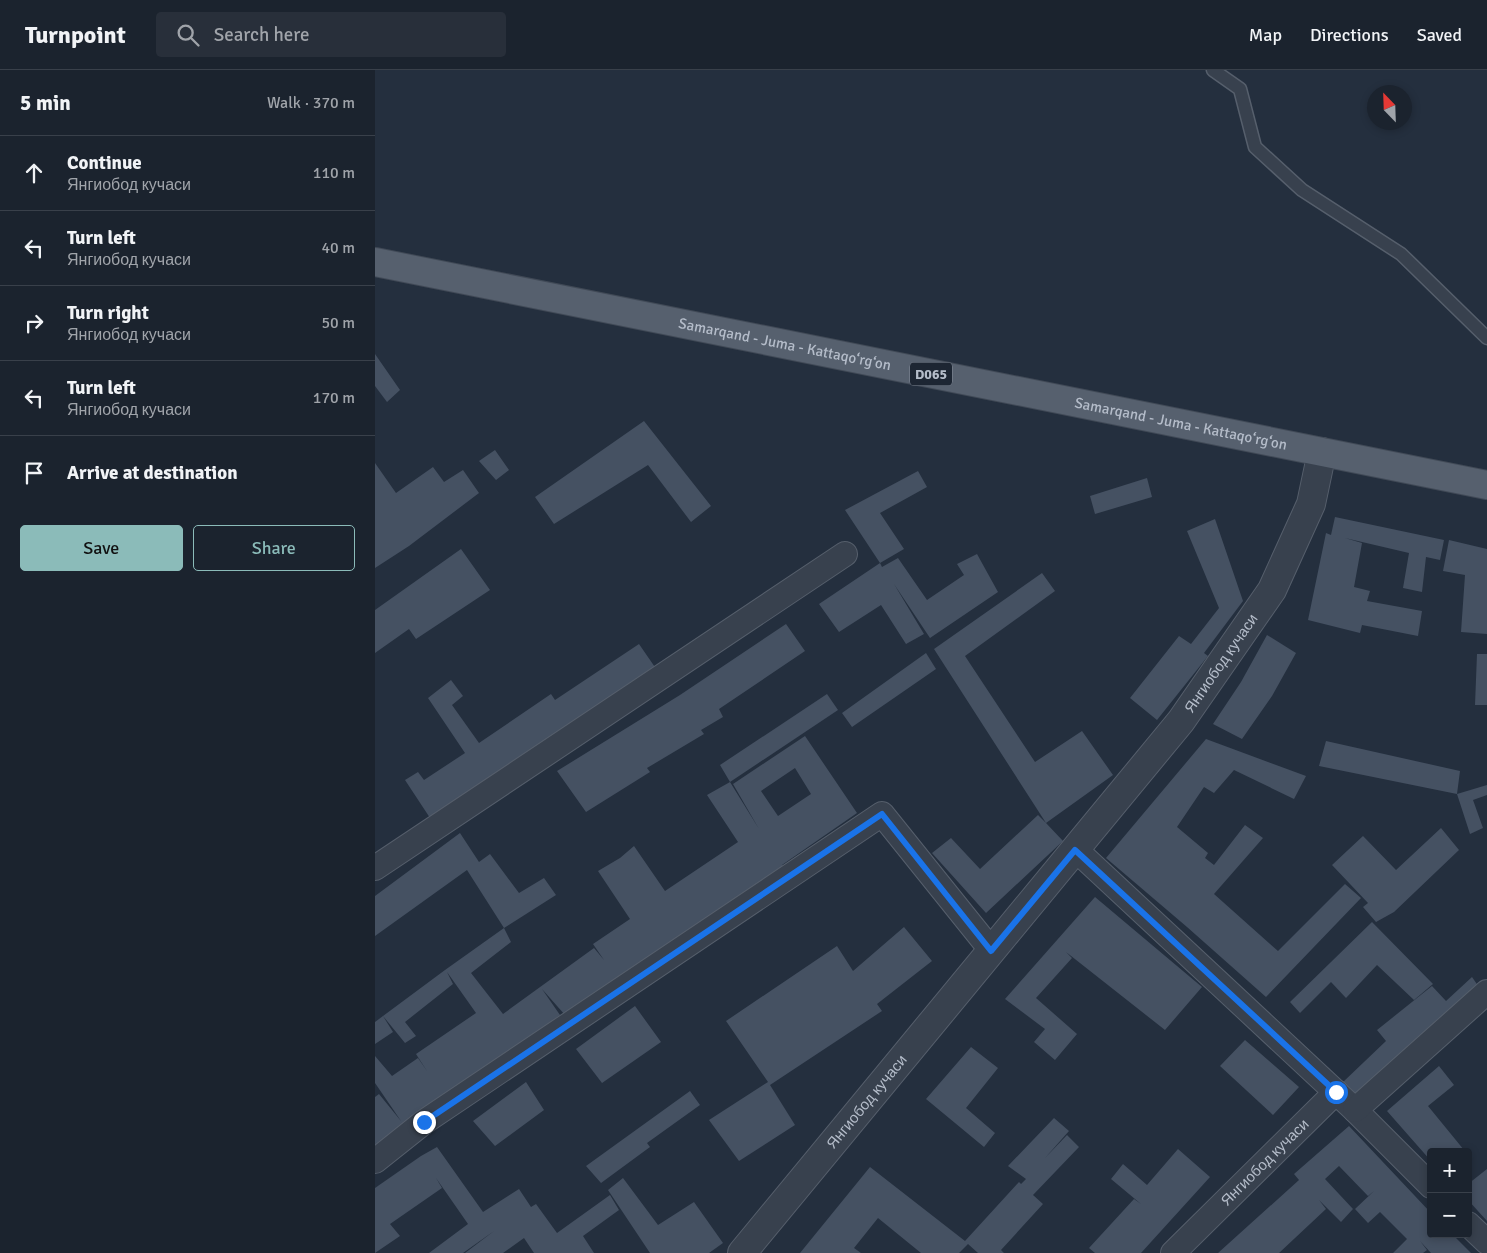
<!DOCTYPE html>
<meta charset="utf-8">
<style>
body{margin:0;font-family:Signika,sans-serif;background:#282f3a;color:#f1f3f6}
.controls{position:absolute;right:15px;bottom:15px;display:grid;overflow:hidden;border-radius:5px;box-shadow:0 2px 8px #0003}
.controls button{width:45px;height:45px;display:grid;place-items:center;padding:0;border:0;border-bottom:1px solid #39404a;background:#1b232e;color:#f1f3f6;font:25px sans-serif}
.compass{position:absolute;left:992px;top:15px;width:45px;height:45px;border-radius:50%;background:#1b232e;box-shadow:0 2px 8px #0003;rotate:337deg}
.stop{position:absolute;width:15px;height:15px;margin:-11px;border:4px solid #1a73e8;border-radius:50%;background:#fff}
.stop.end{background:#1a73e8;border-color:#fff;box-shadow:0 1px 5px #0008}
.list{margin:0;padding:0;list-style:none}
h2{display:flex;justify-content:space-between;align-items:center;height:65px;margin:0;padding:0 20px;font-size:21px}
h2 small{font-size:16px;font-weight:400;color:#a0a4aa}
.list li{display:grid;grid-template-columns:32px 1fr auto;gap:15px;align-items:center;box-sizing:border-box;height:75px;padding:0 20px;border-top:1px solid #39404a}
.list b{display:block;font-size:19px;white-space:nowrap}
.list p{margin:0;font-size:16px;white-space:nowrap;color:#a0a4aa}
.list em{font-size:16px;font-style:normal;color:#a0a4aa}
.actions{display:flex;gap:10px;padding:15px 20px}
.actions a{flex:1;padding:11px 0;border:1px solid #8bbbb9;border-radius:5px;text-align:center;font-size:18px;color:#8bbbb9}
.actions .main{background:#8bbbb9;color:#111}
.icon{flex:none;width:28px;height:28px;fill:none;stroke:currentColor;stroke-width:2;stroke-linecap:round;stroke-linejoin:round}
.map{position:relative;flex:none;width:1112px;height:1183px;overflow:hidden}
header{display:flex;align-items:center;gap:30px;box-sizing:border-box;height:70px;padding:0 25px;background:#1b232e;border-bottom:1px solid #39404a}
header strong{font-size:24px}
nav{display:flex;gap:28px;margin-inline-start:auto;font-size:18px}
.search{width:350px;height:45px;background:#282f3a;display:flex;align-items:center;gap:12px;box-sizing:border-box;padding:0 18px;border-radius:5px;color:#a0a4aa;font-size:19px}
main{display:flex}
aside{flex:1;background:#1b232e}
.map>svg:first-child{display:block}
.building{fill:#455162;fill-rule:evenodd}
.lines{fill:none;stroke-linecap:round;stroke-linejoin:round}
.service-casing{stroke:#565f6c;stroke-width:15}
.minor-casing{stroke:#565f6c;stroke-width:26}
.tertiary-casing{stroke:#565f6c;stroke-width:30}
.primary-casing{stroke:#414a57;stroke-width:30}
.service{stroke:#38414e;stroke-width:12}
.minor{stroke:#38414e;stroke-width:24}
.tertiary{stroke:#38414e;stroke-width:28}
.primary{stroke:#56606e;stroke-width:28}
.route{stroke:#1a73e8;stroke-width:6}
.labels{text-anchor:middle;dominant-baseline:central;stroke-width:4.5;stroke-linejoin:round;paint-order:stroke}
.shield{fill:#1d2633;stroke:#878f9c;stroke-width:1}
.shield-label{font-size:14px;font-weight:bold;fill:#b4bcc9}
.street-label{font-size:15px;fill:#b4bcc9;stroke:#1d2633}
</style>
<header>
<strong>Turnpoint</strong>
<div class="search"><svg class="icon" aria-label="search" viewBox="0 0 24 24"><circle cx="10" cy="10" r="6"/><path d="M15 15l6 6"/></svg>Search here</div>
<nav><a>Map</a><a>Directions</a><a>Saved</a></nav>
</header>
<main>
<aside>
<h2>5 min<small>Walk · 370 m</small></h2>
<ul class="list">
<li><svg class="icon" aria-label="ahead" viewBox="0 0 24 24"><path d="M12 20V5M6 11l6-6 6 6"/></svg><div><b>Continue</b><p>Янгиобод кучаси</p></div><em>110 m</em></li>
<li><svg class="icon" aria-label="left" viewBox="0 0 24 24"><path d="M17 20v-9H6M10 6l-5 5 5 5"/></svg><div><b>Turn left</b><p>Янгиобод кучаси</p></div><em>40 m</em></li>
<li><svg class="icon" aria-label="right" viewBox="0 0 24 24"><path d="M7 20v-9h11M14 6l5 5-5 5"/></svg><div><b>Turn right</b><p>Янгиобод кучаси</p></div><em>50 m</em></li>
<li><svg class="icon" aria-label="left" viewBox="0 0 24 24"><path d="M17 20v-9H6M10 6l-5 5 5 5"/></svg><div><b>Turn left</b><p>Янгиобод кучаси</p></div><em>170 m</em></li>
<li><svg class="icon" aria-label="arrive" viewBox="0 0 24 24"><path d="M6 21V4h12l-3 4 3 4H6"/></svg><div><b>Arrive at destination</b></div></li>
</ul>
<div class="actions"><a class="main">Save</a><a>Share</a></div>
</aside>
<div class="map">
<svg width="1112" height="1183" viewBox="0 0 1112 1183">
<rect width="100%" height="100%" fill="#242f3e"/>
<path class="building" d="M 0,284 L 25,320 L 12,332 L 0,316 Z
M 269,351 L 336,436 L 316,452 L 273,395 L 179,454 L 160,427 Z
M 120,380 L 134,400 L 121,410 L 104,391 Z
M 0,393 L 21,423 L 58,397 L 69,412 L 88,400 L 104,423 L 34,476 L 0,498 Z
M 543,401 L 552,417 L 505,443 L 529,479 L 505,493 L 470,440 Z
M 772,408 L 777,427 L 720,444 L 715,426 Z
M 960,447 L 1069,470 L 1065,490 L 1051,487 L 1047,522 L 1028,518 L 1034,483 L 970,468 L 987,473 L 979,517 L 995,521 L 992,531 L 1047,541 L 1043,566 L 987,555 L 985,563 L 933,550 L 951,463 L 956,465 Z
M 840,449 L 868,531 L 829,583 L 833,586 L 782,650 L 755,628 L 804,566 L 816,574 L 844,538 L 812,461 Z
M 1074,470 L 1112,479 L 1112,564 L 1086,562 L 1090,505 L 1068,501 Z
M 86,479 L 115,520 L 41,569 L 34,559 L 0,583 L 0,540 Z
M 602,484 L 623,522 L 555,568 L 519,514 L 549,564 L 531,574 L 506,535 L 464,562 L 444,534 L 505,493 L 507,497 L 523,488 L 552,530 L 589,505 L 582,494 Z
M 667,503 L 680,521 L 590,586 L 660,692 L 707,661 L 738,705 L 671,753 L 688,771 L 611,843 L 557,783 L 576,768 L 605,799 L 663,745 L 671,753 L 559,579 Z
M 411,554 L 430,581 L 344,639 L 348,647 L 326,660 L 329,664 L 272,698 L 275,702 L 211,742 L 182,701 L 305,625 Z
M 892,565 L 921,583 L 897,626 L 867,669 L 838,654 L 866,612 Z
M 264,574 L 284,603 L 57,751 L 30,710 L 43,702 L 49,710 L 90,683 L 53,628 L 76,610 L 88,626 L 77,635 L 104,673 L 176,624 L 180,630 Z
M 551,583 L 561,599 L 477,657 L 467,643 Z
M 1102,584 L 1112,584 L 1112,635 L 1100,635 Z
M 452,624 L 463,640 L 355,712 L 384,759 L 358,714 L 430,666 L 482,743 L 407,795 L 408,796 L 241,909 L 190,945 L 167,919 L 185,945 L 131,986 L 0,1077 L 0,1027 L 4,1024 L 26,1051 L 0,1013 L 0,986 L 17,1006 L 43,988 L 52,1001 L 41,984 L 101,943 L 72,902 L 78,914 L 30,952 L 41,966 L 30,973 L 8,946 L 70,900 L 129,858 L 136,872 L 96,903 L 128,944 L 219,878 L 229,890 L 218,874 L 255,849 L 223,801 L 245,788 L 259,776 L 290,821 L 363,772 L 332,725 L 355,712 L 345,695 ZM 420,698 L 436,724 L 403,746 L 386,721 Z
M 831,669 L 931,706 L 919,729 L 859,700 L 839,723 L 829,717 L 802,757 L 833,783 L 830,788 L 839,795 L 870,755 L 888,768 L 839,824 L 903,881 L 970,814 L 986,828 L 891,927 L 812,857 L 731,788 Z
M 951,671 L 1085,701 L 1082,724 L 944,696 Z
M 1112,715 L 1112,725 L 1098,730 L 1108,758 L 1095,764 L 1082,724 Z
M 1066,758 L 1084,780 L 1019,842 L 1001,852 L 988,837 L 993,833 L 957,795 L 988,766 L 1021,800 Z
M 85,763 L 104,792 L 115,784 L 144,823 L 169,808 L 181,825 L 129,858 L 92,800 L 0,866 L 0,826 Z
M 720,827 L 827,917 L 790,960 L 691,882 L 697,888 L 661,928 L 702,964 L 680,990 L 659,972 L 670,959 L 630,929 Z
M 997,852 L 1058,914 L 1039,930 L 1002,895 L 971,928 L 956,912 L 925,943 L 915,932 Z
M 529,857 L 557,891 L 502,934 L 507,941 L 395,1015 L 420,1055 L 364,1091 L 334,1050 L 393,1012 L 351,951 L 462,876 L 478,901 Z
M 1097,907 L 1106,920 L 985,1028 L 967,1013 L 1011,971 L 1002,960 L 1057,916 L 1071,931 Z
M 260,936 L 286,972 L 227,1013 L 201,979 Z
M 8,946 L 18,962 L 0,974 L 0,952 Z
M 870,970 L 924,1017 L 898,1045 L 845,996 Z
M 596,977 L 623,998 L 591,1038 L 620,1063 L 609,1077 L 551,1029 Z
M 1064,996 L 1079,1015 L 1053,1036 L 1089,1080 L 1087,1082 L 1056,1082 L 1056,1091 L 1012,1041 Z
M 151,1012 L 169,1040 L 120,1076 L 98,1051 Z
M 315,1021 L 325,1035 L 272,1073 L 275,1077 L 226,1113 L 211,1096 Z
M 679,1048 L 694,1061 L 670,1088 L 692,1065 L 704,1077 L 658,1125 L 668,1134 L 626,1180 L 629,1183 L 603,1183 L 593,1174 L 584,1183 L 546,1183 L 503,1148 L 479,1178 L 486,1183 L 425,1183 L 495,1097 L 590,1171 L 644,1112 L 646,1114 L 651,1109 L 633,1096 Z
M 974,1056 L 1056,1143 L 1056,1164 L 1077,1164 L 1096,1183 L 1056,1183 L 1045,1171 L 1052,1180 L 1048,1183 L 1018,1183 L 1032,1169 L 1005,1142 L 993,1153 L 980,1139 L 999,1121 L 993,1126 L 964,1096 L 950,1109 L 978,1139 L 966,1152 L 944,1130 L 951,1139 L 904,1183 L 843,1183 L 924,1110 L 919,1104 Z
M 62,1077 L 108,1142 L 144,1119 L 156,1137 L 161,1134 L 182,1163 L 235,1125 L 244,1140 L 208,1166 L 219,1183 L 159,1183 L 149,1168 L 128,1183 L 90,1183 L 119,1161 L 88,1183 L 54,1183 L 93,1154 L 61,1108 L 67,1118 L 15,1154 L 25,1166 L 0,1183 L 0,1118 L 46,1086 Z
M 803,1079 L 835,1107 L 766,1183 L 720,1183 L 714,1178 L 759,1129 L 766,1134 L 736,1109 L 748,1094 L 772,1115 Z
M 1112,1099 L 1112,1151 L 1093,1130 L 1093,1114 Z
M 248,1108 L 283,1155 L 319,1132 L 348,1173 L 334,1183 L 275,1183 L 233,1120 Z"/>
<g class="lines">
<defs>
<path id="service" d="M 838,0 L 865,19 L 880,77 L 927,120 L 1026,184 L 1112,268"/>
<g id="minor">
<path d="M 700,779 L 980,1040 L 1056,1116"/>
<path d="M 0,798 L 470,484"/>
<path d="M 980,1040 L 1112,922"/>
<path d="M 0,1091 L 49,1052 L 507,744 L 617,881"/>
<path d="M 1093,1154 L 1112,1172"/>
<path id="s1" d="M 798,1183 L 961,1022"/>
</g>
<g id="tertiary">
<path id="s2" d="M 367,1183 L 806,651 L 897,520 L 936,434 L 947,382"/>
</g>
<g id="primary">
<path id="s3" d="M 0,192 L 1112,415"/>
</g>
</defs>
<use href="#service" class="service-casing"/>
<use href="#minor" class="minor-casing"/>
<use href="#tertiary" class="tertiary-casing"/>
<use href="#primary" class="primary-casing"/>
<use href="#service" class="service"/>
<use href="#minor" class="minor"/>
<use href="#tertiary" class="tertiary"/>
<use href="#primary" class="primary"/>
</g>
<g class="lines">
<path class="route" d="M 49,1052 L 507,744 L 616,881 L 700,780 L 961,1022"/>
</g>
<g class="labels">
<rect class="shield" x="535" y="292.5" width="42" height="23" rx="4"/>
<g class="shield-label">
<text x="556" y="304">D065</text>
</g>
<g class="street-label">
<text stroke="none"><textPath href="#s3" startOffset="418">Samarqand - Juma - Kattaqo‘rg‘on</textPath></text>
<text stroke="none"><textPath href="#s3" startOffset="822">Samarqand - Juma - Kattaqo‘rg‘on</textPath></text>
<text stroke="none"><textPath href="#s2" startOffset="760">Янгиобод кучаси</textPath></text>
<text stroke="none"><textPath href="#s2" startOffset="196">Янгиобод кучаси</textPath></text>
<text stroke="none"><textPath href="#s1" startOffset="129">Янгиобод кучаси</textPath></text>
</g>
</g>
</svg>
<div class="controls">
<button>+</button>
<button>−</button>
</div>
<svg class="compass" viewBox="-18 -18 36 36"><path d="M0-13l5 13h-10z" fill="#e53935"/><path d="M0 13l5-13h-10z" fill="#a0a4aa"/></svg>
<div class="stop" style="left:961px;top:1022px"></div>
<div class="stop end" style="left:49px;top:1052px"></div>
</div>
</main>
